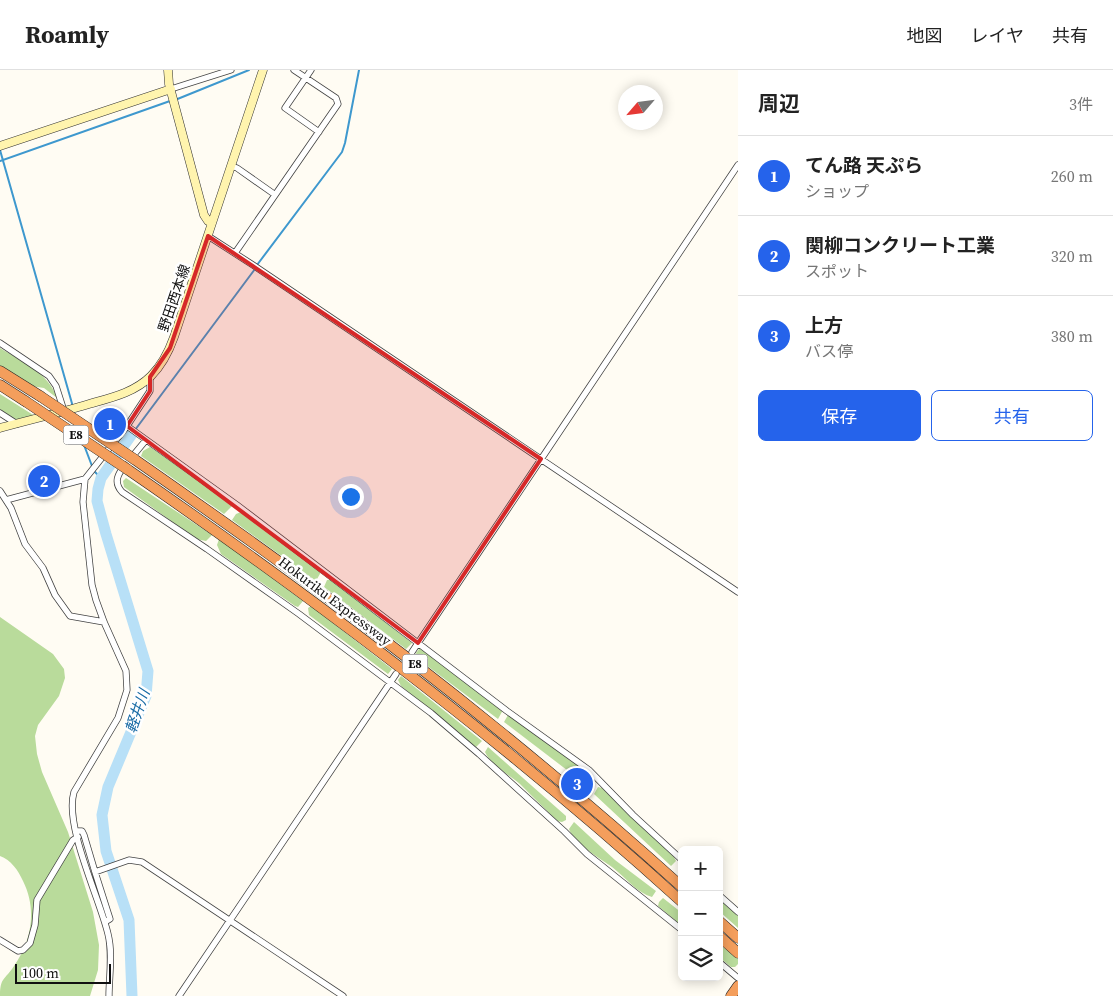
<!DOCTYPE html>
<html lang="ja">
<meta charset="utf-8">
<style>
body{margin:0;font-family:"Source Serif 4","Noto Sans JP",serif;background:#f6f6f6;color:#222}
.controls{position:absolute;right:15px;bottom:15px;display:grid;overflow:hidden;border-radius:8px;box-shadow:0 2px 12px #0003}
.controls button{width:45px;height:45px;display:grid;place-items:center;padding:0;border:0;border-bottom:1px solid #e0e0e0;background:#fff;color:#222;font:25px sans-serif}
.compass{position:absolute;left:618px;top:15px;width:45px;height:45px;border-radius:50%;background:#fff;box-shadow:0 2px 12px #0003;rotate:242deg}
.scale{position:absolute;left:15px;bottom:12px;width:96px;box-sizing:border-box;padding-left:5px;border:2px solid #101010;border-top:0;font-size:14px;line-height:18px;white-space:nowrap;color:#101010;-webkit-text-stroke:4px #fff;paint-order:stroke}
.you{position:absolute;left:350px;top:426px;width:18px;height:18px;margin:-12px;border:4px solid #fff;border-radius:50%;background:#1a73e8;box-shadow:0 0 0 8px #1a73e833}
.badge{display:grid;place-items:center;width:32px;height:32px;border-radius:50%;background:#2563eb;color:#fff;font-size:16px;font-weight:700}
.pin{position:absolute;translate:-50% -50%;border:2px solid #fff;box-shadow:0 1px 5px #0006}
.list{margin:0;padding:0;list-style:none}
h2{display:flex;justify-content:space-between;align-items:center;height:65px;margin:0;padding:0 20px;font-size:21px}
h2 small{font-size:16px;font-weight:400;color:#767676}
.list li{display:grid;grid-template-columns:32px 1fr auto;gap:15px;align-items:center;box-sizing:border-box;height:80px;padding:0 20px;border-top:1px solid #e0e0e0}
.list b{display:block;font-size:19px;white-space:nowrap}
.list p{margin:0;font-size:16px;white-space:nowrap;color:#767676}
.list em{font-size:16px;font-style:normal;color:#767676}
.actions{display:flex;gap:10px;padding:15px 20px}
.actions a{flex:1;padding:11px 0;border:1px solid #2563eb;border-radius:8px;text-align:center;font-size:18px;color:#2563eb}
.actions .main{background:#2563eb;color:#fff}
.icon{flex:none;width:28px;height:28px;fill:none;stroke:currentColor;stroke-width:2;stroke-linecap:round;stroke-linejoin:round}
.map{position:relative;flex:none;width:738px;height:926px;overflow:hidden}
header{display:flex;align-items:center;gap:30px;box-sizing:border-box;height:70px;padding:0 25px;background:#fff;border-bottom:1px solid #e0e0e0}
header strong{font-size:24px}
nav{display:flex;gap:28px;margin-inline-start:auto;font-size:18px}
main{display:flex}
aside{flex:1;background:#fff}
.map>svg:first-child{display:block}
.forest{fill:#b9db9b}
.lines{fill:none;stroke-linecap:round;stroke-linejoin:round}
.stream{stroke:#3e98ce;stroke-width:2}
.river{stroke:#b8e0f7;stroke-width:11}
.street-casing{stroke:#434343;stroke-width:7}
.secondary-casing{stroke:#323232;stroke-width:9}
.highway-casing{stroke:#212121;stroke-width:11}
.street{stroke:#fff;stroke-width:5.5}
.secondary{stroke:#fff4ae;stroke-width:8}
.highway{stroke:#f49e5c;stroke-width:10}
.highway-bridge-casing{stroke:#212121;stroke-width:11;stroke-linecap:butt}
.highway-bridge{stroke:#f49e5c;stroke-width:10}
.marked{fill:#d62828;fill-opacity:0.2;stroke:#d62828;stroke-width:4;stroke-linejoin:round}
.labels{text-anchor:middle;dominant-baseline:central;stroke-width:5;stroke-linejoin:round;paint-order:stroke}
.shield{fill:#fff;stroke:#585858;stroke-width:1}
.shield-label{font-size:12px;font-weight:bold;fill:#101010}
.street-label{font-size:14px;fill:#101010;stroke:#fff}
.water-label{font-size:15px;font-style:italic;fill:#176aa4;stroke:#fff}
</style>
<header>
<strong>Roamly</strong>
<nav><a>地図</a><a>レイヤ</a><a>共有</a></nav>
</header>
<main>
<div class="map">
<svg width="738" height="926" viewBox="0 0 738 926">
<rect width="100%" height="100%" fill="#fffcf3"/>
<path class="forest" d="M 0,278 C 21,291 49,303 57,328 L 44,318 L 31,316 L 0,296 Z
M 0,324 L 38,348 L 17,354 L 0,343 Z
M 150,377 L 233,435 L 224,444 L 141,386 L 143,381 Z
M 126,408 L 212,465 L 206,471 L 196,469 L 124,417 L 123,411 Z
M 241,442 L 321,502 L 316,511 L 232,450 L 236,444 Z
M 219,469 L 303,531 L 298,537 L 295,536 L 221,484 L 217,475 Z
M 327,510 L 331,510 L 412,573 L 406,579 L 324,517 Z
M 311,536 L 392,599 L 388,604 L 309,545 L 308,538 Z
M 0,547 L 53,584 L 64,599 L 65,608 L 59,626 L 38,655 L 35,666 L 37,684 L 42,702 L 68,762 L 93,842 L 99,875 L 98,900 L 90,926 L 0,926 C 0,907 5,910 14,896 C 32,870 37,839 23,811 C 18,800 11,790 0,786 Z
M 420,578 L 503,640 L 498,649 L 418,589 L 416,583 Z
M 401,606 L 482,671 L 476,677 L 470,673 L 401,616 L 398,610 Z
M 508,645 L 588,702 L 592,707 L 591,714 L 587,717 L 580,710 L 504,652 Z
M 488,677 L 566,746 L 566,750 L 562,752 L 557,751 C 545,739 532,726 520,714 C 509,705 491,695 485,682 Z
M 598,717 L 602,718 L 674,787 L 676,791 L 671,796 L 594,724 Z
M 574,752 L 615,790 L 656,821 L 652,827 C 637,823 625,807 612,797 C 600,788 574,774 569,759 Z
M 663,828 L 682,843 L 682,856 L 658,836 L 659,832 Z
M 719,828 L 738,846 L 738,858 L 719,841 Z
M 719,874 L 738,889 L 738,894 L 735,897 L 731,897 L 719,887 Z"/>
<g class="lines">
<path class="stream" d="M 175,30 L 249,0
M 0,80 L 73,337
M 0,91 L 170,31
M 257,195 L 342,82 L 345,73 L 359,0
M 132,364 L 255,199
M 84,375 L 92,396
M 94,401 L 101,408"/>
<path class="river" d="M 132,926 L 129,850 L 106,781 L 102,745 L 108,717 L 146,626 L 148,601 L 106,464 L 97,431 L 98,419 L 101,408 L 132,364"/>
<defs>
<path id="street" d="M 311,0 L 285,38 L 319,62
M 171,19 L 231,0
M 231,96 L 237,98 L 274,124
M 208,166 L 253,195 L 738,522
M 235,183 L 338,34 L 336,28 L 294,0
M 0,273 L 49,306 L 56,316 L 64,341
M 0,343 L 17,354
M 127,356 L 237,435 L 507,641 L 589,700 L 633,745 L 682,790
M 131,388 L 146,370
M 125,395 C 118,404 113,412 122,422 L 207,479 L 299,544 L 431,643 L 479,684 L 564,761 L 587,784 L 682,860
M 0,421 L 11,438 L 25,474 L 43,498 L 55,525 L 70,546 L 104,552
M 6,430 L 85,409
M 412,582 L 738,95
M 77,761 L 82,761 L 84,765 L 95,802 L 129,790 L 142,792 L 343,926
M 95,802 L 110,849 L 105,852
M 719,825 L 738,842
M 0,870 L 18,881 L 23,880 L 30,873 L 35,855 L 37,830 L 73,770 L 78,767
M 719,892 L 738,908
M 109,926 C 109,906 113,884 108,864 C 100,829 64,756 74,722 L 118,648 L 127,620 L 126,601 L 104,552 L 96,530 L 92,515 L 83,432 L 85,409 L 127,356 L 150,321 L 150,307
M 179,926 L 396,604"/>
<path id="secondary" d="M 168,0 L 169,14 L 204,145 L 208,151 L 212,153
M 0,76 L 171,19
M 0,358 C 29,350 59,343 89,334 C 110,328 134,323 151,306 C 162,295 169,281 174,267 L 263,0"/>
<path id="highway" d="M 0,301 L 40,326
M 0,315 L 25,331
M 134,389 C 190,428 246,467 300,507 C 432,604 560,707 682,817
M 127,399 C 320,532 508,674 682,832
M 719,851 L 738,868
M 719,866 L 738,883
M 731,926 L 738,916"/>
</defs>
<use href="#street" class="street-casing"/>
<use href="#secondary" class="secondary-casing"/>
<use href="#highway" class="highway-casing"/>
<use href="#street" class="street"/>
<use href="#secondary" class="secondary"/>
<use href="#highway" class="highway"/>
<defs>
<path id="highway-bridge" d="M 40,326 L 134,389
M 25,331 L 127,399"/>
</defs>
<use href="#highway-bridge" class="highway-bridge-casing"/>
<use href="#highway-bridge" class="highway-bridge"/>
</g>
<path class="marked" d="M 208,166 L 541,389 L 418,573 L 127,356 L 150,321 L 150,307 L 170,278 Z"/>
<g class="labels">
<g class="shield">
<rect x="63.5" y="355.5" width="25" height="19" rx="4"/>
<rect x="402.5" y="584.5" width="25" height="19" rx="4"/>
</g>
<g class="shield-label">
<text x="76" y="365">E8</text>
<text x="415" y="594">E8</text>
</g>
<g class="street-label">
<text transform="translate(174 228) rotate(-71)">野田西本線</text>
<text transform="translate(335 531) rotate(37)">Hokuriku Expressway</text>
</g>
<g class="water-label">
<text transform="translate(137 641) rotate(-71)">軽井川</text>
</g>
</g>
</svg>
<div class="controls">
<button>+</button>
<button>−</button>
<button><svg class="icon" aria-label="layers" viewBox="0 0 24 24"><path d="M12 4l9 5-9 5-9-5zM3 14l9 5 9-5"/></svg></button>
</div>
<svg class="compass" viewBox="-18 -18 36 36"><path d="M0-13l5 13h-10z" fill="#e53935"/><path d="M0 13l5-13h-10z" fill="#767676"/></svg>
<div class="scale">100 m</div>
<div class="you"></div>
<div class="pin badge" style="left:110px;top:354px">1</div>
<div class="pin badge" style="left:44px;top:411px">2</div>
<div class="pin badge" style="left:577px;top:714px">3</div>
</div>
<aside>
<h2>周辺<small>3件</small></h2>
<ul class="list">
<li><span class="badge">1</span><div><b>てん路 天ぷら</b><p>ショップ</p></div><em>260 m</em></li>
<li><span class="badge">2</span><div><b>関柳コンクリート工業</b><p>スポット</p></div><em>320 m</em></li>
<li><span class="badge">3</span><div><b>上方</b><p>バス停</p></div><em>380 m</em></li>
</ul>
<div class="actions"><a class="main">保存</a><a>共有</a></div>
</aside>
</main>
